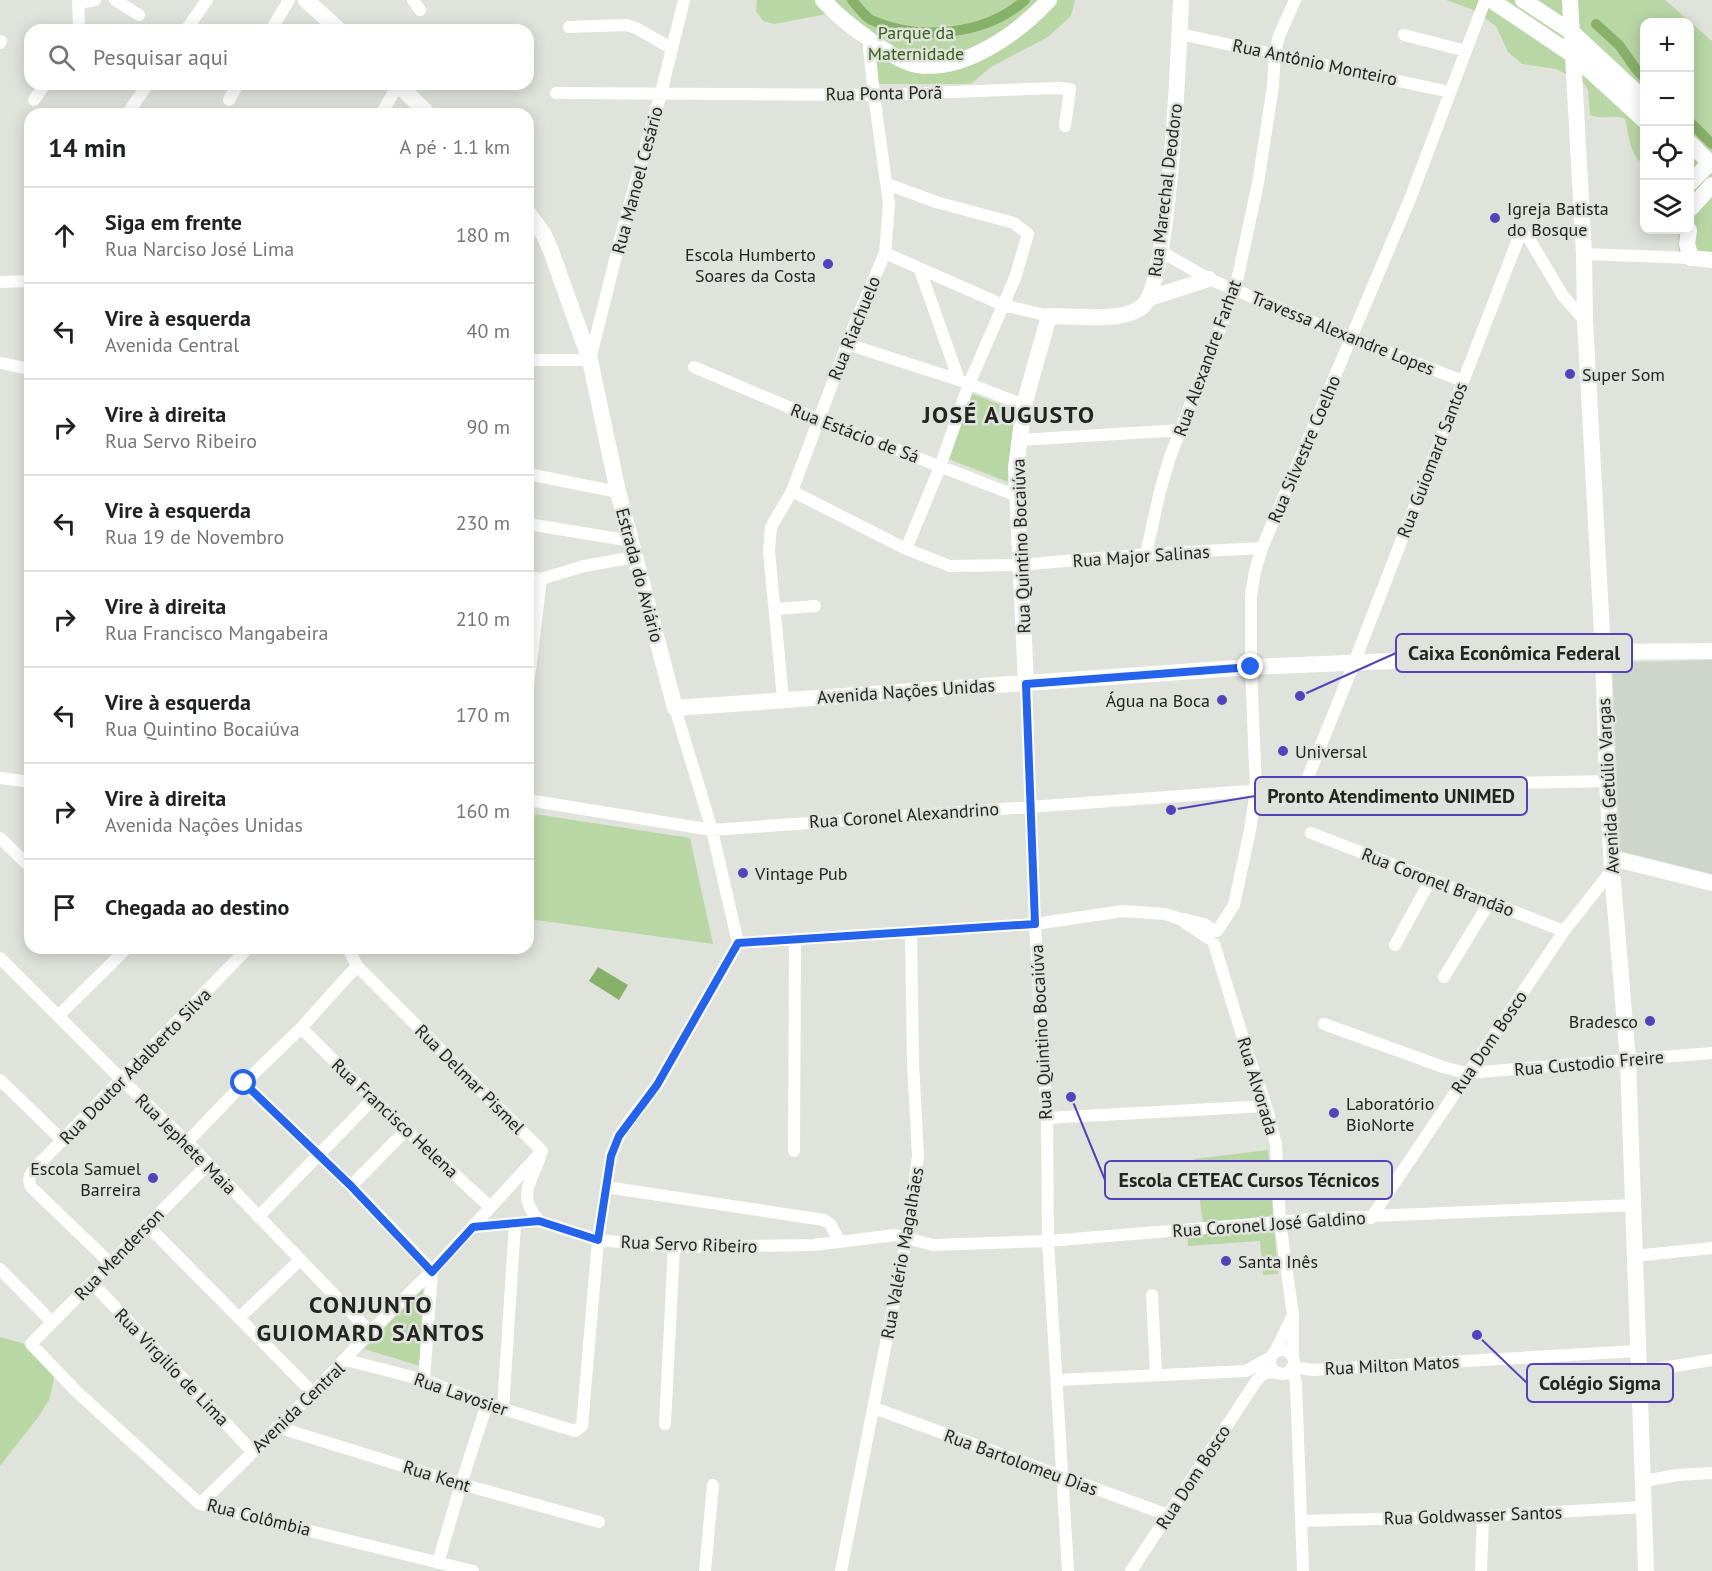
<!DOCTYPE html>
<html lang="pt">
<meta charset="utf-8">
<style>
body{margin:0;font-family:"PT Sans",sans-serif;background:#f2f2f2;color:#202124}
.controls{position:absolute;right:18px;top:18px;display:grid;overflow:hidden;border-radius:12px;box-shadow:0 3px 15px #0003}
.controls button{width:54px;height:54px;display:grid;place-items:center;padding:0;border:0;border-bottom:2px solid #e0e0e0;background:#fff;color:#202124;font:30px sans-serif}
.stop{position:absolute;width:18px;height:18px;margin:-14px;border:4px solid #2563eb;border-radius:50%;background:#fff}
.stop.end{background:#2563eb;border-color:#fff;box-shadow:0 2px 6px #0008}
.list{margin:0;padding:0;list-style:none}
h2{display:flex;justify-content:space-between;align-items:center;height:78px;margin:0;padding:0 24px;font-size:26px}
h2 small{font-size:20px;font-weight:400;color:#757577}
.list li{display:grid;grid-template-columns:39px 1fr auto;gap:18px;align-items:center;box-sizing:border-box;height:96px;padding:0 24px;border-top:2px solid #e0e0e0}
.list b{display:block;font-size:22px;white-space:nowrap}
.list p{margin:0;font-size:20px;white-space:nowrap;color:#757577}
.list em{font-size:20px;font-style:normal;color:#757577}
.icon{flex:none;width:33px;height:33px;fill:none;stroke:currentColor;stroke-width:2;stroke-linecap:round;stroke-linejoin:round}
.map{position:relative;flex:none;width:1712px;height:1571px;overflow:hidden}
.search{position:absolute;background:#fff;box-shadow:0 3px 15px #0003;left:24px;top:24px;width:510px;height:66px;display:flex;align-items:center;gap:15px;box-sizing:border-box;padding:0 21px;border-radius:18px;color:#757577;font-size:22px}
.panel{position:absolute;background:#fff;box-shadow:0 3px 15px #0003;left:24px;top:108px;width:510px;height:846px;border-radius:18px}
.map>svg:first-child{display:block}
.built{fill:#ced6c9}
.green{fill:#b9d7a5}
.water{fill:#87b06a}
.lines{fill:none;stroke-linecap:round;stroke-linejoin:round}
.canal{stroke:#87b06a;stroke-width:10}
.street{stroke:#fff;stroke-width:12}
.secondary{stroke:#fff;stroke-width:16}
.route{stroke:#2563eb;stroke-width:8}
.poi-dot{fill:#5343ba;stroke:#dfe3dc;stroke-width:2}
.labels{text-anchor:middle;dominant-baseline:central;stroke-width:5;stroke-linejoin:round;paint-order:stroke}
.park-label{font-size:18px;fill:#3a6017;stroke:#dfe3dc}
.street-label{font-size:18px;fill:#242523;stroke:#dfe3dc}
.poi-label{font-size:18px;fill:#242523;stroke:#dfe3dc;text-anchor:start}
.district-label{font-size:24px;font-weight:bold;letter-spacing:1.5px;fill:#242523;stroke:#dfe3dc}
.leader{fill:none;stroke:#5343ba;stroke-width:2}
.callout-dot{fill:#5343ba;stroke:#dfe3dc;stroke-width:2}
.callout{fill:#dfe3dc;stroke:#5343ba;stroke-width:2}
.callout-label{font-size:20px;text-anchor:middle;font-weight:bold;fill:#242523}
</style>
<div class="map">
<svg width="1712" height="1571" viewBox="0 0 1712 1571">
<rect width="100%" height="100%" fill="#dfe3dc"/>
<path class="built" d="M 1712,660 L 1712,874 L 1620,851 L 1612,663 Z"/>
<path class="green" d="M 757,0 L 1075,0 L 1071,16 L 1048,37 L 991,67 L 972,83 L 967,84 L 880,84 C 875,78 877,73 874,66 C 865,43 846,29 827,14 L 774,24 L 763,21 L 756,11 Z
M 1446,0 L 1665,0 L 1712,41 L 1712,268 C 1702,266 1686,268 1679,259 L 1678,230 L 1690,230 L 1690,22 L 1644,22 L 1644,164 C 1630,157 1629,135 1625,119 C 1614,114 1601,120 1590,115 L 1588,90 L 1584,83 L 1556,69 L 1522,64 L 1508,52 L 1496,26 L 1471,9 Z
M 970,393 L 1017,411 L 1008,482 L 946,458 Z
M 535,814 L 690,838 L 713,944 L 528,919 L 528,861 Z
M 1268,1150 L 1278,1274 L 1263,1275 L 1260,1241 L 1188,1246 L 1187,1228 L 1203,1224 L 1194,1159 Z
M 423,1288 L 420,1366 L 364,1349 Z
M 0,1337 L 33,1346 L 52,1370 L 54,1379 L 49,1400 L 39,1416 L 0,1466 Z"/>
<path class="water" d="M 598,967 L 628,985 L 619,1000 L 589,981 Z"/>
<g class="lines">
<path class="canal" d="M 852,0 C 857,6 864,16 871,20 C 919,41 985,36 1025,0
M 1596,24 L 1619,45 L 1636,69 L 1644,78
M 1690,122 L 1712,144"/>
<path class="street" d="M 115,0 L 139,15
M 413,0 L 420,10
M 79,3 L 95,0
M 569,27 L 626,25 L 636,28 L 671,48
M 77,30 L 79,25 L 78,0
M 186,30 L 207,0
M 271,30 L 289,0
M 1180,34 L 1450,92
M 1404,35 L 1466,51
M 0,43 L 1,41
M 556,93 L 874,95 L 1058,88 L 1070,89 L 1065,126
M 34,100 L 45,84
M 229,100 L 238,84
M 127,114 L 148,84
M 381,114 L 398,85
M 887,184 L 936,202 L 1014,223 L 1028,234 L 1015,278 L 969,384 L 940,467 L 906,549
M 1160,251 L 1209,279 L 1351,338 L 1463,381
M 885,253 L 1003,305 L 1049,316
M 1584,254 L 1691,258
M 920,270 L 959,380
M 0,282 L 30,281
M 847,344 L 959,380 L 1024,405
M 528,360 L 590,360 L 625,220 L 661,93 L 684,0
M 0,363 L 30,369
M 694,367 L 819,420 L 1017,496
M 1019,440 L 1182,430
M 528,474 L 618,492
M 792,491 L 906,549 L 950,566 L 1019,565 L 1146,554 L 1262,548
M 528,524 L 632,541
M 1146,554 L 1160,491 L 1170,457 L 1235,290 L 1258,183 L 1273,86 L 1275,53 L 1279,36 L 1295,0
M 528,576 L 541,579 L 584,566 L 635,557
M 776,609 L 815,606
M 1026,684 L 1035,924 L 1047,1118 L 1048,1241 L 1068,1571
M 528,687 L 541,579
M 783,699 L 769,551 L 771,527 L 792,491 L 855,323 L 885,253 L 889,204 L 874,95 L 868,38
M 675,708 L 712,830 L 738,943
M 0,778 L 30,782
M 1304,787 L 1354,663 L 1519,237 L 1523,235 L 1528,237 L 1563,296 L 1585,321
M 528,800 L 712,830 L 1304,787 L 1607,781
M 1311,833 L 1564,931
M 0,838 L 30,867
M 1184,919 L 1204,924 L 1214,931
M 1217,931 L 1234,905 L 1250,830 L 1256,791 L 1251,667 L 1251,596 L 1255,571 L 1262,548 L 1410,199 L 1484,3
M 738,943 L 1035,924 L 1123,911 L 1165,914 L 1180,919 L 1208,938
M 1214,944 L 1247,1051 L 1266,1106 L 1276,1144 L 1280,1222 L 1293,1315 L 1293,1358
M 1395,945 L 1431,879
M 348,948 L 357,966 L 542,1151
M 0,958 L 122,1080 L 187,1142 L 370,1332
M 1444,977 L 1489,903
M 59,1015 L 127,948
M 1324,1024 L 1443,1067 L 1467,1073 L 1712,1053
M 301,1028 L 373,1099 L 490,1207
M 0,1080 L 63,1141
M 244,1083 L 351,1186 L 432,1271 L 424,1380
M 1047,1118 L 1266,1106
M 187,1142 L 244,1083 L 301,1028 L 357,966
M 794,1151 L 795,939
M 208,1164 L 31,1344 L 77,1392 L 200,1504 L 473,1571
M 351,1186 L 406,1130
M 606,1187 L 824,1220 L 830,1224 L 840,1242
M 258,1217 L 373,1099
M 1371,1218 L 1564,931 L 1612,870
M 539,1221 C 517,1196 530,1185 540,1157
M 147,1225 L 313,1393
M 473,1227 L 539,1221 L 598,1240 L 674,1247 L 814,1245 L 895,1235 L 933,1245 L 1048,1241 L 1325,1218 L 1634,1205
M 1634,1256 L 1712,1248
M 110,1263 L 31,1187 C 26,1178 32,1172 38,1165 L 248,948
M 0,1269 L 52,1322
M 92,1283 L 252,1451
M 1152,1295 L 1156,1375
M 239,1318 L 300,1260
M1270 1362a12 12 0 1 1 24 0a12 12 0 1 1-24 0Z
M 1275,1352 L 1291,1319
M 346,1360 L 424,1380 L 487,1404 L 575,1431 L 582,1426 L 598,1240 L 611,1156 L 619,1136 L 629,1121 L 657,1085 L 738,943
M 1292,1367 L 1313,1370 L 1637,1351
M 1292,1368 L 1296,1383 L 1303,1571
M 1638,1372 L 1712,1360
M 1057,1380 L 1246,1371 L 1271,1357
M 874,1408 L 1168,1515
M 503,1409 L 515,1224
M 665,1424 L 674,1247
M 277,1427 L 461,1484 L 599,1522
M 1644,1481 L 1677,1475 L 1712,1473
M 200,1504 L 313,1393 L 370,1332 L 432,1271 L 542,1151
M 1302,1521 L 1483,1516 L 1644,1507
M 438,1563 L 461,1484 L 487,1404
M 705,1571 L 713,1485
M 841,1571 L 909,1226 L 918,1156 L 913,1063 L 911,932
M 1131,1571 L 1255,1383 C 1262,1373 1268,1371 1279,1373
M 1481,1571 L 1483,1516"/>
<path class="secondary" d="M 306,0 L 339,30
M 823,0 C 839,18 894,62 917,65 C 965,72 1018,33 1049,0
M 1523,0 L 1573,33 L 1644,99
M 1570,0 L 1584,254 L 1585,321 L 1603,652 L 1607,781 L 1612,870 L 1628,1060 L 1646,1571
M 1494,2 L 1573,55 L 1644,120
M 398,84 L 428,114
M 1690,143 L 1712,165
M 1690,183 L 1710,163
M 1691,208 L 1712,185
M 528,213 L 544,235 L 551,251 L 590,360 L 618,492 L 675,708 L 1251,667 L 1603,652 L 1712,651
M 1689,230 L 1687,244 L 1691,258 L 1712,260
M 1150,298 L 1209,279
M 1026,684 L 1016,468 L 1024,405 L 1049,316 C 1074,316 1124,323 1143,306 C 1170,283 1179,46 1181,0
M 1612,858 L 1712,883"/>
</g>
<g class="lines">
<path class="route" d="M 244,1083 L 351,1186 L 432,1272 L 473,1227 L 539,1221 L 598,1240 L 611,1156 L 619,1136 L 657,1085 L 738,943 L 1035,924 L 1026,684 L 1251,667"/>
</g>
<g class="poi-dot">
<circle cx="1495" cy="218" r="6"/>
<circle cx="828" cy="264" r="6"/>
<circle cx="1570" cy="374" r="6"/>
<circle cx="1222" cy="700" r="6"/>
<circle cx="1283" cy="751" r="6"/>
<circle cx="743" cy="873" r="6"/>
<circle cx="1650" cy="1021" r="6"/>
<circle cx="1334" cy="1113" r="6"/>
<circle cx="153" cy="1178" r="6"/>
<circle cx="1226" cy="1261" r="6"/>
</g>
<g class="labels">
<g class="park-label">
<text x="916" y="32">Parque da<tspan x="916" dy="21">Maternidade</tspan></text>
</g>
<g class="street-label">
<text transform="translate(1315 62) rotate(12)">Rua Antônio Monteiro</text>
<text transform="translate(884 93) rotate(-1)">Rua Ponta Porã</text>
<text transform="translate(637 180) rotate(-75)">Rua Manoel Cesário</text>
<text transform="translate(1165 190) rotate(-83)">Rua Marechal Deodoro</text>
<text transform="translate(854 328) rotate(-68)">Rua Riachuelo</text>
<text transform="translate(1343 333) rotate(22)">Travessa Alexandre Lopes</text>
<text transform="translate(1207 358) rotate(-70)">Rua Alexandre Farhat</text>
<text transform="translate(855 433) rotate(21)">Rua Estácio de Sá</text>
<text transform="translate(1304 449) rotate(-67)">Rua Silvestre Coelho</text>
<text transform="translate(1432 460) rotate(-69)">Rua Guiomard Santos</text>
<text transform="translate(1021 546) rotate(-92)">Rua Quintino Bocaiúva</text>
<text transform="translate(1141 556) rotate(-4)">Rua Major Salinas</text>
<text transform="translate(640 575) rotate(75)">Estrada do Aviário</text>
<text transform="translate(906 691) rotate(-4)">Avenida Nações Unidas</text>
<text transform="translate(1608 786) rotate(-93)">Avenida Getúlio Vargas</text>
<text transform="translate(904 815) rotate(-4)">Rua Coronel Alexandrino</text>
<text transform="translate(1438 882) rotate(21)">Rua Coronel Brandão</text>
<text transform="translate(1041 1032) rotate(-93)">Rua Quintino Bocaiúva</text>
<text transform="translate(1489 1042) rotate(-56)">Rua Dom Bosco</text>
<text transform="translate(1589 1063) rotate(-5)">Rua Custodio Freire</text>
<text transform="translate(135 1066) rotate(-46)">Rua Doutor Adalberto Silva</text>
<text transform="translate(470 1079) rotate(45)">Rua Delmar Pismel</text>
<text transform="translate(1258 1086) rotate(73)">Rua Alvorada</text>
<text transform="translate(395 1118) rotate(43)">Rua Francisco Helena</text>
<text transform="translate(186 1144) rotate(45)">Rua Jephete Maia</text>
<text transform="translate(1269 1224) rotate(-4)">Rua Coronel José Galdino</text>
<text transform="translate(689 1244) rotate(2)">Rua Servo Ribeiro</text>
<text transform="translate(902 1253) rotate(-80)">Rua Valério Magalhães</text>
<text transform="translate(119 1254) rotate(-46)">Rua Menderson</text>
<text transform="translate(1392 1365) rotate(-3)">Rua Milton Matos</text>
<text transform="translate(172 1367) rotate(46)">Rua Virgilío de Lima</text>
<text transform="translate(461 1394) rotate(19)">Rua Lavosier</text>
<text transform="translate(298 1407) rotate(-44)">Avenida Central</text>
<text transform="translate(1021 1462) rotate(20)">Rua Bartolomeu Dias</text>
<text transform="translate(437 1476) rotate(17)">Rua Kent</text>
<text transform="translate(1193 1477) rotate(-57)">Rua Dom Bosco</text>
<text transform="translate(1473 1515) rotate(-2)">Rua Goldwasser Santos</text>
<text transform="translate(259 1517) rotate(14)">Rua Colômbia</text>
</g>
<g class="poi-label">
<text x="1507" y="208">Igreja Batista<tspan x="1507" dy="21">do Bosque</tspan></text>
<text x="816" y="254" text-anchor="end">Escola Humberto<tspan x="816" dy="21">Soares da Costa</tspan></text>
<text x="1582" y="374">Super Som</text>
<text x="1210" y="700" text-anchor="end">Água na Boca</text>
<text x="1295" y="751">Universal</text>
<text x="755" y="873">Vintage Pub</text>
<text x="1638" y="1021" text-anchor="end">Bradesco</text>
<text x="1346" y="1103">Laboratório<tspan x="1346" dy="21">BioNorte</tspan></text>
<text x="141" y="1168" text-anchor="end">Escola Samuel<tspan x="141" dy="21">Barreira</tspan></text>
<text x="1238" y="1261">Santa Inês</text>
</g>
<g class="district-label">
<text x="1009" y="414">JOSÉ AUGUSTO</text>
<text x="371" y="1304">CONJUNTO<tspan x="371" dy="28">GUIOMARD SANTOS</tspan></text>
</g>
</g>
<path class="leader" d="M1300 696L1396 653M1171 810L1255 796M1071 1097L1105 1180M1477 1335L1527 1383"/>
<g class="callout-dot">
<circle cx="1300" cy="696" r="6"/>
<circle cx="1171" cy="810" r="6"/>
<circle cx="1071" cy="1097" r="6"/>
<circle cx="1477" cy="1335" r="6"/>
</g>
<g class="callout">
<rect x="1396" y="634" width="236" height="38" rx="6"/>
<rect x="1255" y="777" width="272" height="38" rx="6"/>
<rect x="1105" y="1161" width="287" height="38" rx="6"/>
<rect x="1527" y="1364" width="146" height="38" rx="6"/>
</g>
<g class="callout-label">
<text x="1514" y="660">Caixa Econômica Federal</text>
<text x="1391" y="803">Pronto Atendimento UNIMED</text>
<text x="1249" y="1187">Escola CETEAC Cursos Técnicos</text>
<text x="1600" y="1390">Colégio Sigma</text>
</g>
</svg>
<div class="controls">
<button>+</button>
<button>−</button>
<button><svg class="icon" aria-label="locate" viewBox="0 0 24 24"><circle cx="12" cy="12" r="6"/><path d="M12 2v4M12 18v4M2 12h4M18 12h4"/></svg></button>
<button><svg class="icon" aria-label="layers" viewBox="0 0 24 24"><path d="M12 4l9 5-9 5-9-5zM3 14l9 5 9-5"/></svg></button>
</div>
<div class="stop" style="left:244px;top:1083px"></div>
<div class="stop end" style="left:1251px;top:667px"></div>
<div class="search"><svg class="icon" aria-label="search" viewBox="0 0 24 24"><circle cx="10" cy="10" r="6"/><path d="M15 15l6 6"/></svg>Pesquisar aqui</div>
<section class="panel">
<h2>14 min<small>A pé · 1.1 km</small></h2>
<ul class="list">
<li><svg class="icon" aria-label="ahead" viewBox="0 0 24 24"><path d="M12 20V5M6 11l6-6 6 6"/></svg><div><b>Siga em frente</b><p>Rua Narciso José Lima</p></div><em>180 m</em></li>
<li><svg class="icon" aria-label="left" viewBox="0 0 24 24"><path d="M17 20v-9H6M10 6l-5 5 5 5"/></svg><div><b>Vire à esquerda</b><p>Avenida Central</p></div><em>40 m</em></li>
<li><svg class="icon" aria-label="right" viewBox="0 0 24 24"><path d="M7 20v-9h11M14 6l5 5-5 5"/></svg><div><b>Vire à direita</b><p>Rua Servo Ribeiro</p></div><em>90 m</em></li>
<li><svg class="icon" aria-label="left" viewBox="0 0 24 24"><path d="M17 20v-9H6M10 6l-5 5 5 5"/></svg><div><b>Vire à esquerda</b><p>Rua 19 de Novembro</p></div><em>230 m</em></li>
<li><svg class="icon" aria-label="right" viewBox="0 0 24 24"><path d="M7 20v-9h11M14 6l5 5-5 5"/></svg><div><b>Vire à direita</b><p>Rua Francisco Mangabeira</p></div><em>210 m</em></li>
<li><svg class="icon" aria-label="left" viewBox="0 0 24 24"><path d="M17 20v-9H6M10 6l-5 5 5 5"/></svg><div><b>Vire à esquerda</b><p>Rua Quintino Bocaiúva</p></div><em>170 m</em></li>
<li><svg class="icon" aria-label="right" viewBox="0 0 24 24"><path d="M7 20v-9h11M14 6l5 5-5 5"/></svg><div><b>Vire à direita</b><p>Avenida Nações Unidas</p></div><em>160 m</em></li>
<li><svg class="icon" aria-label="arrive" viewBox="0 0 24 24"><path d="M6 21V4h12l-3 4 3 4H6"/></svg><div><b>Chegada ao destino</b></div></li>
</ul>
</section>
</div>
